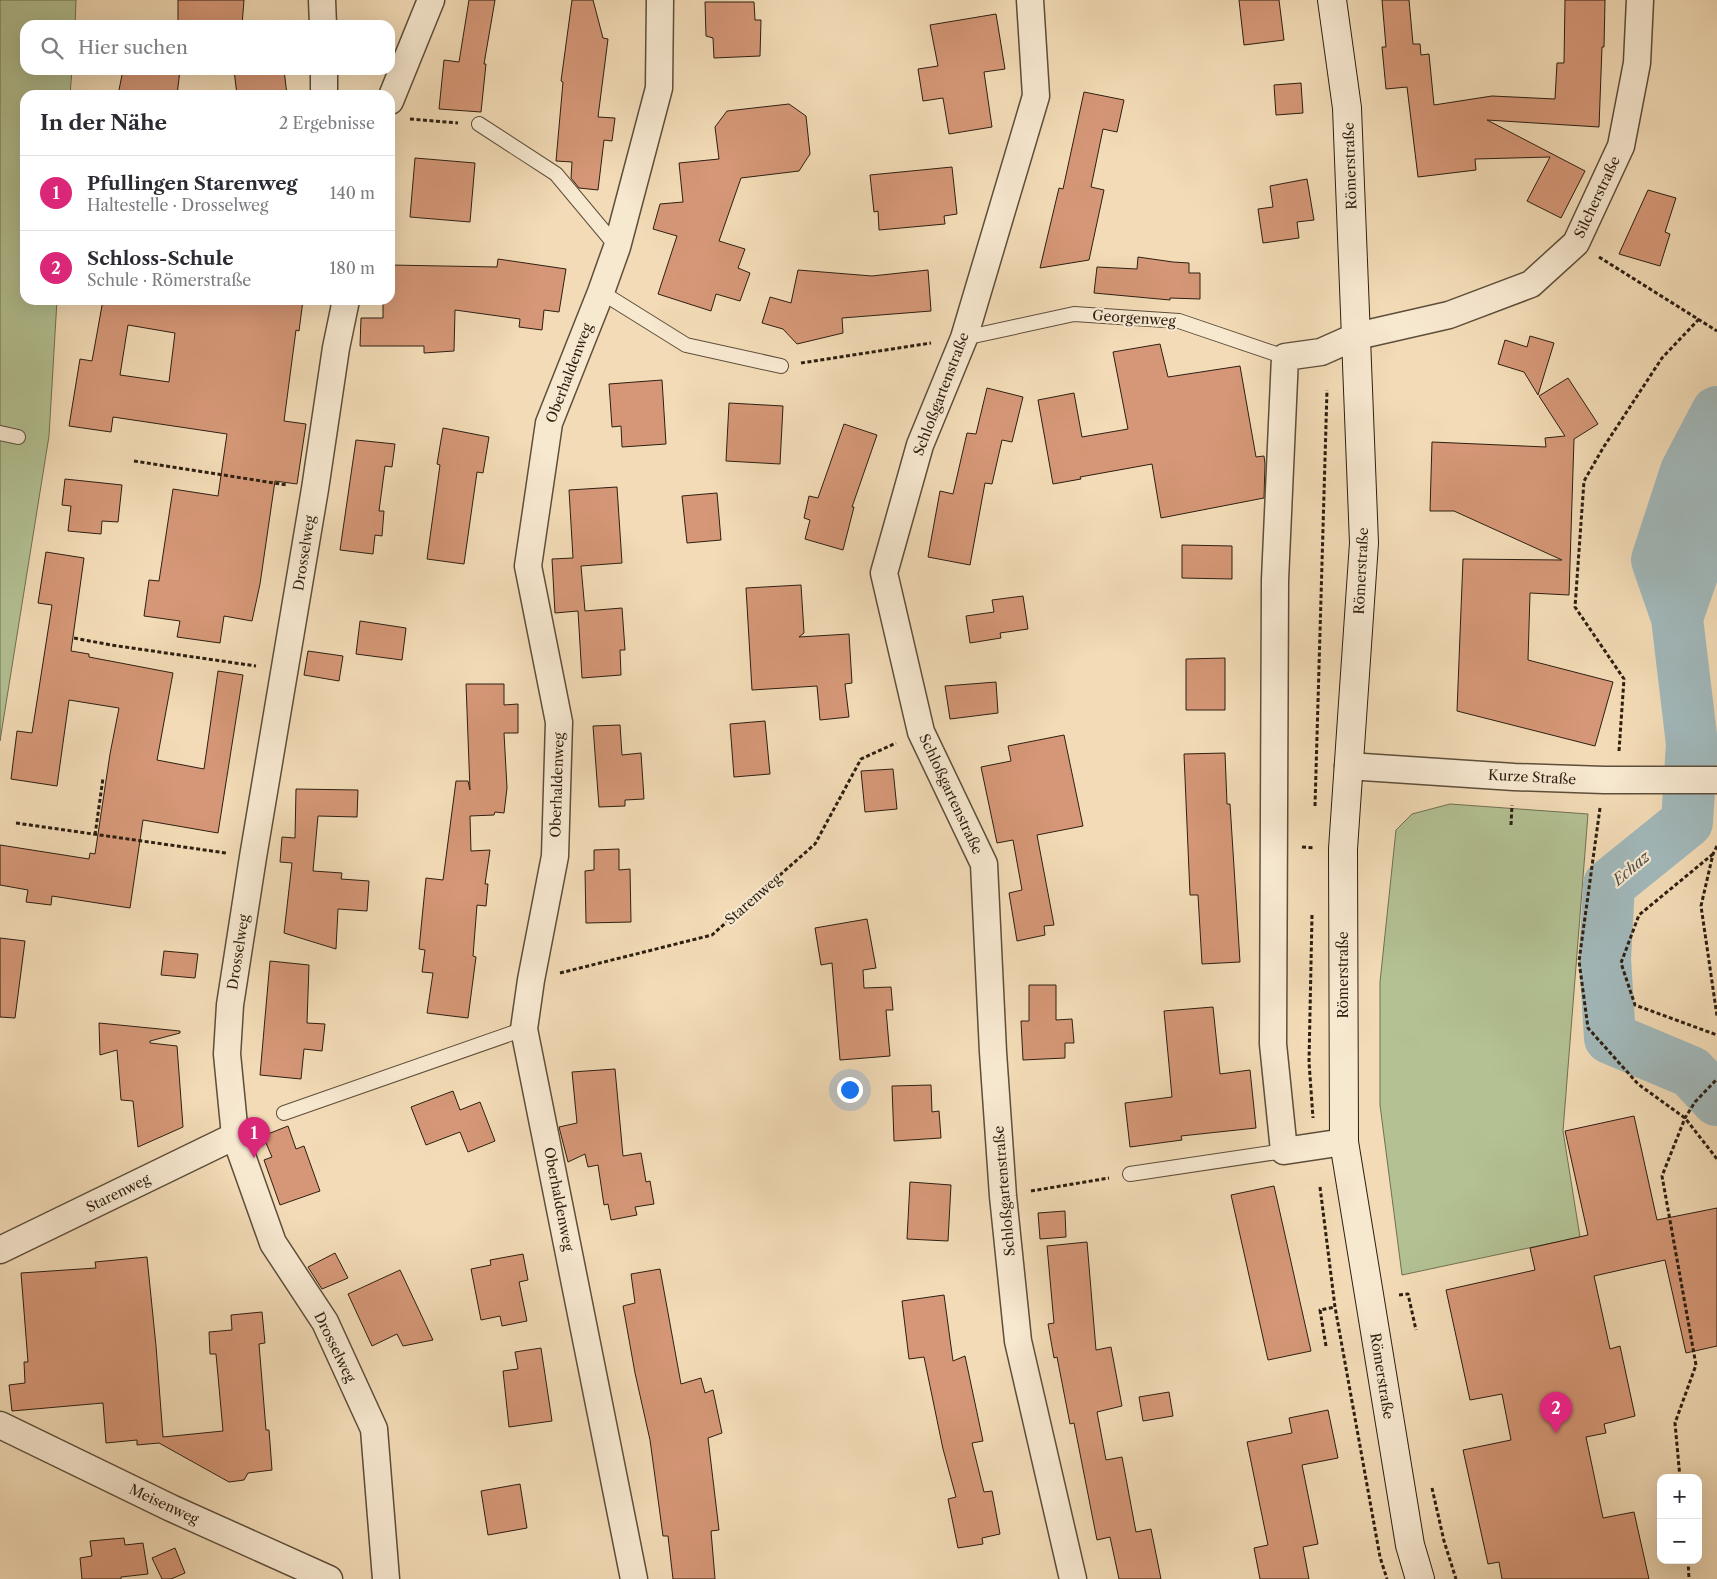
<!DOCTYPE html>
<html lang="de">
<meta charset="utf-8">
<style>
body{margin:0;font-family:"Libre Caslon Text",serif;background:#f2f2f3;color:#2b2b33}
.controls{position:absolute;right:15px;bottom:15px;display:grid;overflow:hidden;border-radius:10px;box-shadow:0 5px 20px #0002}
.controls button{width:45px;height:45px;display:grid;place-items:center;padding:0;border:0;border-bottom:1px solid #e1e1e2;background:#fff;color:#2b2b33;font:25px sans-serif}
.you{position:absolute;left:849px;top:1089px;width:18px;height:18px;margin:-12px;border:4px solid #fff;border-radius:50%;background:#1a73e8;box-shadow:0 0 0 8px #1a73e833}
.badge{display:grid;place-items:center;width:32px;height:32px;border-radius:50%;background:#db2777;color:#fff;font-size:16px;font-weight:700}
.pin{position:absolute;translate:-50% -41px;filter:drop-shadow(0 1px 2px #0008)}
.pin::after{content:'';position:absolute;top:26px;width:18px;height:15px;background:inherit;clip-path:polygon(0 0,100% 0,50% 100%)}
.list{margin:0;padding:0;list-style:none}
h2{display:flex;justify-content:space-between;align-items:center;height:65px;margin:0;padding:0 20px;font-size:21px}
h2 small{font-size:16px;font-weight:400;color:#7c7c81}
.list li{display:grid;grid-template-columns:32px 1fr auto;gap:15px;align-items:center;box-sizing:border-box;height:75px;padding:0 20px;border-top:1px solid #e1e1e2}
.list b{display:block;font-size:19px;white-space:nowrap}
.list p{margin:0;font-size:16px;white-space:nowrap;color:#7c7c81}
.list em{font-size:16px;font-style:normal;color:#7c7c81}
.icon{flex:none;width:28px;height:28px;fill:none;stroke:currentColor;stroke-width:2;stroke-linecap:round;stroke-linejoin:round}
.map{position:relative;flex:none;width:1717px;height:1579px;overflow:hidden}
.search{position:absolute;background:#fff;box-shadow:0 5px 20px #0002;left:20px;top:20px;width:375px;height:55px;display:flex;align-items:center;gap:12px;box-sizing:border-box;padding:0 18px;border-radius:15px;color:#7c7c81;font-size:19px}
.panel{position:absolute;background:#fff;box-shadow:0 5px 20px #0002;left:20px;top:90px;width:375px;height:215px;border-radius:15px}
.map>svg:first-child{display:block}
.green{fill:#b3c193;stroke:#707052}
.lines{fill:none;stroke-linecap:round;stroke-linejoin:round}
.river{stroke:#a1b8ba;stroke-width:52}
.building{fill:#d59777;stroke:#2d1f11;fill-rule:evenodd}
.service-casing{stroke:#5e4e3a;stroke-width:16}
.minor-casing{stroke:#5e4e3a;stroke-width:29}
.secondary-casing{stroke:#2d1f11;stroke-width:30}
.path{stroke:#2d1f11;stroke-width:3;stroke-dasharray:4 2.5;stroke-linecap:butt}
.service{stroke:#f7e8d0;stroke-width:14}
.minor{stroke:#f7e8d0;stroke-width:26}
.secondary{stroke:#f7e8d0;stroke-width:28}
.labels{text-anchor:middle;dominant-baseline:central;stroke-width:4.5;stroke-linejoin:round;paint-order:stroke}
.street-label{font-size:14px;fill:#2d1f11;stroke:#f7e8d0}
.water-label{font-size:15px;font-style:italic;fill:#504d44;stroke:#f7e8d0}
</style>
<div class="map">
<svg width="1717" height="1579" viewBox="0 0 1717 1579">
<rect width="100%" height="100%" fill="#f2dbb6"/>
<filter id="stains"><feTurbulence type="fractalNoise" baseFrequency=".004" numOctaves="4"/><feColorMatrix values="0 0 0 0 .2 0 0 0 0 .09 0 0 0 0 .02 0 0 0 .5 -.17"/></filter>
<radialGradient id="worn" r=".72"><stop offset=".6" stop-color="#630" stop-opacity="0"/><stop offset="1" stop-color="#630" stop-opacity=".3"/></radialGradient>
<path class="green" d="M 0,0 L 76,0 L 75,25 L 25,25 L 25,70 L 72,70 L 70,95 L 25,95 L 25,300 L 57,300 L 49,436 L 0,741 Z
M 1450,804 L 1588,814 L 1563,1131 L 1580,1237 L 1402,1275 L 1380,1105 L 1380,982 L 1396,830 L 1412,814 Z"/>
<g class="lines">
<path class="river" d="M 1717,412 L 1686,471 L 1657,560 L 1677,618 L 1692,744 L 1687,822 L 1609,885 L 1605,959 L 1610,1038 L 1691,1072 L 1717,1100
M 1677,618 L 1702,546 L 1717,489"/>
</g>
<path class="building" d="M 178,0 L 244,0 L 242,25 L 178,25 Z
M 469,0 L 495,0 L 484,64 L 486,64 L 481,112 L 439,109 L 444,60 L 459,62 Z
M 572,0 L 593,0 L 603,38 L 608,39 L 598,117 L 615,118 L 612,141 L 604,140 L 598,190 L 579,188 L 571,178 L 572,162 L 556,161 L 563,82 L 561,81 Z
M 1239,0 L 1279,0 L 1284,40 L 1244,45 Z
M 1382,0 L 1409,0 L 1413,44 L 1420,44 L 1421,55 L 1429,54 L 1434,105 L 1492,96 L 1555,99 L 1557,63 L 1564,63 L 1565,0 L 1605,0 L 1604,47 L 1602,47 L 1599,127 L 1487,120 L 1585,171 L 1561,218 L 1527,201 L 1550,157 L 1475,159 L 1476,170 L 1418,177 L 1407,87 L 1386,89 L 1382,47 L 1386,47 Z
M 705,2 L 754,2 L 755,20 L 761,20 L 760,56 L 714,58 L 713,38 L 706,36 Z
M 996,14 L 1005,69 L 984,72 L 992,127 L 949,134 L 943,98 L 923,101 L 918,69 L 938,66 L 930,25 Z
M 123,70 L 180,70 L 177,95 L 118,95 Z
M 234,70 L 284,70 L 287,95 L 237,95 Z
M 1301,83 L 1303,113 L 1276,115 L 1274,85 Z
M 1084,92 L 1124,100 L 1117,132 L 1103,129 L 1091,187 L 1104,190 L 1089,260 L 1040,268 L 1059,188 L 1063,189 Z
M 789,104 L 806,116 L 810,154 L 799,171 L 741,178 L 719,241 L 745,249 L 738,268 L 750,273 L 740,301 L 716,294 L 711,311 L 658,294 L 677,236 L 653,229 L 660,204 L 683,202 L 679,163 L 719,159 L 715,127 L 727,111 Z
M 415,158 L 475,163 L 470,222 L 410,217 Z
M 952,167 L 957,214 L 944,216 L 945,224 L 879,230 L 878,211 L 874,212 L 870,175 Z
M 1307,179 L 1314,220 L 1297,222 L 1299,238 L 1263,243 L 1258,209 L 1273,207 L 1270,186 Z
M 1648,190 L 1676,198 L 1665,232 L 1670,234 L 1660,266 L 1619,254 Z
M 1138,257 L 1173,262 L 1189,263 L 1189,273 L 1200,273 L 1200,299 L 1170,298 L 1170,300 L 1094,293 L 1097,267 L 1137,269 Z
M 498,259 L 566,269 L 559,312 L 544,310 L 542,330 L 519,327 L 520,319 L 455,310 L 454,351 L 424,353 L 424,346 L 360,346 L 361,318 L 383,318 L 383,300 L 390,300 L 390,265 L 497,267 Z
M 798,270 L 872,276 L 928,270 L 931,311 L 842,318 L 843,333 L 797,344 L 783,329 L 762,323 L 770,297 L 791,303 Z
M 103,300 L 303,300 L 299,331 L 296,330 L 284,421 L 306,424 L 297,484 L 275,481 L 260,584 L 252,621 L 224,616 L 220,643 L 177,637 L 180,621 L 144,616 L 149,580 L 159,581 L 173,489 L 218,496 L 227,434 L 113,417 L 111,432 L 69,426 L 80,359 L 92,361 ZM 128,325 L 175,333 L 169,382 L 120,375 Z
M 1530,336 L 1554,343 L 1538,395 L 1524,372 L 1498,364 L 1505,340 L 1527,347 Z
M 1160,344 L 1168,377 L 1240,366 L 1256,457 L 1264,456 L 1265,464 L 1264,498 L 1161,518 L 1152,464 L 1080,477 L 1081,479 L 1053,484 L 1038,400 L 1074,393 L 1082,437 L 1128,429 L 1113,352 Z
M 1568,378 L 1598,424 L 1574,439 L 1569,595 L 1530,593 L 1528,660 L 1613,682 L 1595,746 L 1457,711 L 1463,559 L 1562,560 L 1454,511 L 1430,511 L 1432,442 L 1546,447 L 1545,438 L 1565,436 L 1539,396 Z
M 662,380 L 666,444 L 622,447 L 621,426 L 612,427 L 609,384 Z
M 987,388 L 1023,397 L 1012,442 L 1002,440 L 992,484 L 985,483 L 970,565 L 928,557 L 940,491 L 953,494 L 967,433 L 976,434 Z
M 729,403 L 783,406 L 780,464 L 726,461 Z
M 844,424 L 877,435 L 852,507 L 854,507 L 843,550 L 805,539 L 810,520 L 804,518 L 809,496 L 818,498 Z
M 443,428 L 489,437 L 483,473 L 477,472 L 464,564 L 427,559 L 440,465 L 437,464 Z
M 356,440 L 395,444 L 392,467 L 385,466 L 379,511 L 384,511 L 382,536 L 375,535 L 373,554 L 340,550 Z
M 65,479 L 122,485 L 118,522 L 102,521 L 101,534 L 68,531 L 71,506 L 62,505 Z
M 617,487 L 622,563 L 581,566 L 585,611 L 622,608 L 625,650 L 620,650 L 621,675 L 582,678 L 578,611 L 555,613 L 552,559 L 573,558 L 569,490 Z
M 717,493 L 721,540 L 687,543 L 682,496 Z
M 1182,545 L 1232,546 L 1232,579 L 1182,578 Z
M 46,552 L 84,558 L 71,651 L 89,654 L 89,657 L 173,673 L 157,760 L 204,769 L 218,671 L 243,675 L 218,833 L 143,820 L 130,908 L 52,896 L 51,905 L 26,902 L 28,890 L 0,885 L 0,845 L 89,859 L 90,853 L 95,854 L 110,754 L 119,708 L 69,700 L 57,786 L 11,779 L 17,731 L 32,733 L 52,605 L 38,603 Z
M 801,585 L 804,633 L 799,637 L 849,634 L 852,683 L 845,684 L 849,717 L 820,720 L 817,686 L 752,690 L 746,588 Z
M 1023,596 L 1028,629 L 1000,633 L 1001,638 L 970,643 L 966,616 L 994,612 L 992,600 Z
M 360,621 L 406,628 L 402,660 L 356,654 Z
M 308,651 L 343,656 L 339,681 L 304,675 Z
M 1225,658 L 1225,710 L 1186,710 L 1186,659 Z
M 996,682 L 998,713 L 950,719 L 945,686 Z
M 466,684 L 504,684 L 504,705 L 518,704 L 518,733 L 504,733 L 507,788 L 504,813 L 495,812 L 494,815 L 470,816 L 471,851 L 490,850 L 485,884 L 488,884 L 486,906 L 477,905 L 473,956 L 476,957 L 468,1018 L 427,1013 L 433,973 L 422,972 L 425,950 L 419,949 L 426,878 L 443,880 L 456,781 L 468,781 L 470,790 Z
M 765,721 L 770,774 L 734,777 L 730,724 Z
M 620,725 L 622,755 L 641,753 L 644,799 L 625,800 L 625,806 L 599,807 L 593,726 Z
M 1064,735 L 1083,826 L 1037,835 L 1054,925 L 1044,926 L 1045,935 L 1017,941 L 1009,893 L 1022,890 L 1013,840 L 997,843 L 981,767 L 1011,761 L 1008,746 Z
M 1225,753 L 1227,804 L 1230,804 L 1240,962 L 1202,964 L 1198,895 L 1190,895 L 1184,754 Z
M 893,769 L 897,809 L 865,812 L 861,771 Z
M 296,789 L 358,790 L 357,817 L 318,816 L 313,871 L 342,873 L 341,879 L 369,881 L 367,911 L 338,909 L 336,949 L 284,933 L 292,863 L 280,862 L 282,837 L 295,838 Z
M 619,849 L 619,870 L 630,869 L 631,922 L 586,923 L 585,871 L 594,870 L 594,850 Z
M 867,919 L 876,968 L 863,970 L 864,988 L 891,987 L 893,1010 L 886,1010 L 890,1056 L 840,1060 L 832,963 L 821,965 L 815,928 Z
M 0,938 L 25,941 L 15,1018 L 0,1017 Z
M 164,951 L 198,954 L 195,978 L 161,975 Z
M 270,961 L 309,965 L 307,1023 L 325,1024 L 322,1051 L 304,1049 L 301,1079 L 260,1075 Z
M 1029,985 L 1056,985 L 1056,1020 L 1072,1019 L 1074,1043 L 1065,1043 L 1065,1058 L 1023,1060 L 1021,1021 L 1029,1021 Z
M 1213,1007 L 1220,1074 L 1250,1070 L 1256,1128 L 1181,1136 L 1182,1140 L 1130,1147 L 1125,1103 L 1172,1097 L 1164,1011 Z
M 99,1023 L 180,1031 L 180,1033 L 150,1041 L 150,1043 L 177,1046 L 183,1127 L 138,1147 L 133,1101 L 121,1100 L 117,1050 L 100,1055 Z
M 615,1069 L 623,1156 L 641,1153 L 646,1182 L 650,1181 L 654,1204 L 635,1207 L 637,1215 L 611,1220 L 608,1204 L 604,1205 L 598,1165 L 588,1167 L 585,1154 L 568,1162 L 559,1127 L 577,1123 L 572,1072 Z
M 931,1085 L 932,1112 L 939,1111 L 941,1138 L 894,1141 L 892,1086 Z
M 453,1091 L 460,1110 L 480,1102 L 495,1141 L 468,1152 L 460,1132 L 426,1145 L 411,1107 Z
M 1634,1116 L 1657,1220 L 1717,1208 L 1717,1346 L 1686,1353 L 1665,1260 L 1594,1276 L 1610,1349 L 1620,1346 L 1635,1416 L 1604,1424 L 1606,1433 L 1586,1437 L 1603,1518 L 1634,1512 L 1649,1579 L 1502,1579 L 1499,1562 L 1488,1564 L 1463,1450 L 1511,1440 L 1502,1394 L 1470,1400 L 1446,1290 L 1535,1270 L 1530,1248 L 1588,1235 L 1565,1131 Z
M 288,1126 L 296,1149 L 304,1146 L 320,1191 L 280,1205 L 264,1160 L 272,1157 L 263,1136 Z
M 910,1182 L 951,1185 L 948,1241 L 907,1239 Z
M 1274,1186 L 1311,1351 L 1268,1360 L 1231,1195 Z
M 1065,1211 L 1066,1237 L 1040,1239 L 1038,1213 Z
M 1087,1242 L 1096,1350 L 1111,1347 L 1122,1406 L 1097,1412 L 1106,1460 L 1122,1457 L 1136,1532 L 1151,1529 L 1161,1579 L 1119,1579 L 1110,1537 L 1097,1540 L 1074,1423 L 1070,1424 L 1057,1357 L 1054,1358 L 1048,1324 L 1054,1323 L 1047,1246 Z
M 335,1253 L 348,1278 L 322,1289 L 308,1267 Z
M 523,1254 L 528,1280 L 519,1282 L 527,1321 L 502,1326 L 500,1316 L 481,1320 L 471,1269 L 491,1265 L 490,1260 Z
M 147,1257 L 156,1346 L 163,1437 L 223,1431 L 216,1354 L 210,1354 L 209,1332 L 232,1330 L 231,1315 L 262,1312 L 265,1343 L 259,1344 L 266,1430 L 269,1430 L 272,1470 L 248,1473 L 244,1480 L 229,1482 L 159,1443 L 137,1445 L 137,1440 L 106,1443 L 103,1403 L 12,1411 L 9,1385 L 25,1383 L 24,1362 L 28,1362 L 21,1273 L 96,1268 L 95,1262 Z
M 660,1269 L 681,1384 L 701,1378 L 705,1393 L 713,1390 L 722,1433 L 708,1438 L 719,1530 L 711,1531 L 715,1579 L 673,1579 L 668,1536 L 663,1536 L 650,1440 L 635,1373 L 623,1306 L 635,1303 L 631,1274 Z
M 400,1270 L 433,1340 L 403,1346 L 397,1334 L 372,1346 L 348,1294 Z
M 944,1295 L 953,1361 L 965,1356 L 983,1441 L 972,1443 L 984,1492 L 992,1491 L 1000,1534 L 982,1538 L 983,1544 L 958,1548 L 948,1499 L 956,1497 L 943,1449 L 924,1357 L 909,1359 L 902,1301 Z
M 541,1348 L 552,1421 L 509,1427 L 503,1371 L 518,1369 L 515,1352 Z
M 1169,1392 L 1173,1416 L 1143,1421 L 1139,1397 Z
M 1328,1410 L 1338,1458 L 1302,1465 L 1318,1544 L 1303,1547 L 1309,1579 L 1260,1579 L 1254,1548 L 1268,1545 L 1247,1442 L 1292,1433 L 1289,1418 Z
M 520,1484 L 527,1528 L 488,1535 L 481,1491 Z
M 124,1538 L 125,1545 L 143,1543 L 148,1574 L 121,1577 L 121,1579 L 82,1579 L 80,1558 L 92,1556 L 90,1541 Z
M 175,1548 L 185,1573 L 171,1579 L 162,1579 L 152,1558 Z"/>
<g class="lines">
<defs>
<path id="service" d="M 479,124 L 556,174 L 617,247
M 601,292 L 686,345 L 781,366
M 964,338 L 1074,314 L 1179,321 L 1285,357
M 0,433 L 18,437
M 284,1113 L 524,1029
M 1130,1174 L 1284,1151"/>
<path id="minor" d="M 322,0 L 323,25
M 1030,0 L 1036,96 L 964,338 L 920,445 L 884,573 L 921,732 L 984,864 L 993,1052 L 1003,1196 L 1018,1341 L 1073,1579
M 324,70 L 324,95
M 390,101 L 431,0
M 346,300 L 336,348 L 315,489 L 253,857 L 230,1005 L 227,1054 L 235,1136 L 273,1243 L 325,1322 L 374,1429 L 386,1579
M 1348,766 L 1514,777 L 1604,780 L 1717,780
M 1344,1142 L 1284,1151 L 1273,1044 L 1275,580 L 1285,357 L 1321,352 L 1357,336 L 1449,315 L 1531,284 L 1576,243 L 1621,146 L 1637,63 L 1640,0
M 0,1250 L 235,1136
M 0,1425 L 171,1508 L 329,1579
M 634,1579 L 524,1029 L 531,980 L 555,856 L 559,722 L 528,566 L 549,423 L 601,292 L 617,247 L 659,88 L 660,0"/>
<path id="secondary" d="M 1332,0 L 1347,108 L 1364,543 L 1343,849 L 1344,1142 L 1410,1545 L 1420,1579"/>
</defs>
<use href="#service" class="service-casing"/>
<use href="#minor" class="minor-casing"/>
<use href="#secondary" class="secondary-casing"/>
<path class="path" d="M 410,119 L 458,123
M 1599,257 L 1717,331
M 801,363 L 931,343
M 134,461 L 287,485
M 74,638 L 111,645 L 256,666
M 1619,751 L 1624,679 L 1575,607 L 1584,481 L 1603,448 L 1662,358 L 1699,319
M 1315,806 L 1327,390
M 1600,808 L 1579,961 L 1588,1028 L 1638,1084 L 1685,1118 L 1717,1159
M 16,823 L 226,853
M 1511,825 L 1512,805
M 95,835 L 103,778
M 1717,846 L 1713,854 L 1701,906 L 1717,1016
M 1302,847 L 1315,848
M 1713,854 L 1639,915 L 1621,963 L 1635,1005 L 1717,1035
M 1312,915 L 1309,1062 L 1313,1118
M 560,973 L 712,935 L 815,844 L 861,759 L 896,743
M 1320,1187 L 1335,1307 L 1380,1557 L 1387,1579
M 1031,1191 L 1109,1178
M 1399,1295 L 1408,1294 L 1416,1330
M 1326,1346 L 1320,1310 L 1335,1307
M 1680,1478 L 1675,1423 L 1696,1365 L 1662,1176 L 1685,1118 L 1695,1102 L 1717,1079
M 1432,1488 L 1444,1541 L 1456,1579
M 1688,1560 L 1689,1579"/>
<use href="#service" class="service"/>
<use href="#minor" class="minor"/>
<use href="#secondary" class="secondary"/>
</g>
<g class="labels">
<g class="street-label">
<text transform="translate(1350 166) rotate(-92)">Römerstraße</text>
<text transform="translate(1597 197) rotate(-65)">Silcherstraße</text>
<text transform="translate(1134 318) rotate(4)">Georgenweg</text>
<text transform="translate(569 373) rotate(-69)">Oberhaldenweg</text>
<text transform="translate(941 394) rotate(-69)">Schloßgartenstraße</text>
<text transform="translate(304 553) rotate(-81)">Drosselweg</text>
<text transform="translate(1361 571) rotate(-87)">Römerstraße</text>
<text transform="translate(1532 777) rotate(3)">Kurze Straße</text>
<text transform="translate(557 785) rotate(-88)">Oberhaldenweg</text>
<text transform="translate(951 794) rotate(65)">Schloßgartenstraße</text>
<text transform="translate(753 899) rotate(-41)">Starenweg</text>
<text transform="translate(238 952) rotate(-81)">Drosselweg</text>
<text transform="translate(1343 975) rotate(-90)">Römerstraße</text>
<text transform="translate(1004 1191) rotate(-95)">Schloßgartenstraße</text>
<text transform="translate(118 1193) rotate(-26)">Starenweg</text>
<text transform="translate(559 1199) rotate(79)">Oberhaldenweg</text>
<text transform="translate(335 1347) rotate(64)">Drosselweg</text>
<text transform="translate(1382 1376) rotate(81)">Römerstraße</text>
<text transform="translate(164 1504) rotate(25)">Meisenweg</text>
</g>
<g class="water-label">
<text transform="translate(1631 868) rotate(-40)">Echaz</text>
</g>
</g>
<rect width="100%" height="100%" filter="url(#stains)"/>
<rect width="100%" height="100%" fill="url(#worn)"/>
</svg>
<div class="controls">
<button>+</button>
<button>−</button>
</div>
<div class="you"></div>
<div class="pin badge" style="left:254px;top:1158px">1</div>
<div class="pin badge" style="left:1556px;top:1433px">2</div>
<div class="search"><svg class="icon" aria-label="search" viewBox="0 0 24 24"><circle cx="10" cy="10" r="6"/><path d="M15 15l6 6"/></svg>Hier suchen</div>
<section class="panel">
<h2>In der Nähe<small>2 Ergebnisse</small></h2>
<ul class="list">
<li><span class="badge">1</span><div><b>Pfullingen Starenweg</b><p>Haltestelle · Drosselweg</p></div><em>140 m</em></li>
<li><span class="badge">2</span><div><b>Schloss-Schule</b><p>Schule · Römerstraße</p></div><em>180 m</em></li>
</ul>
</section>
</div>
